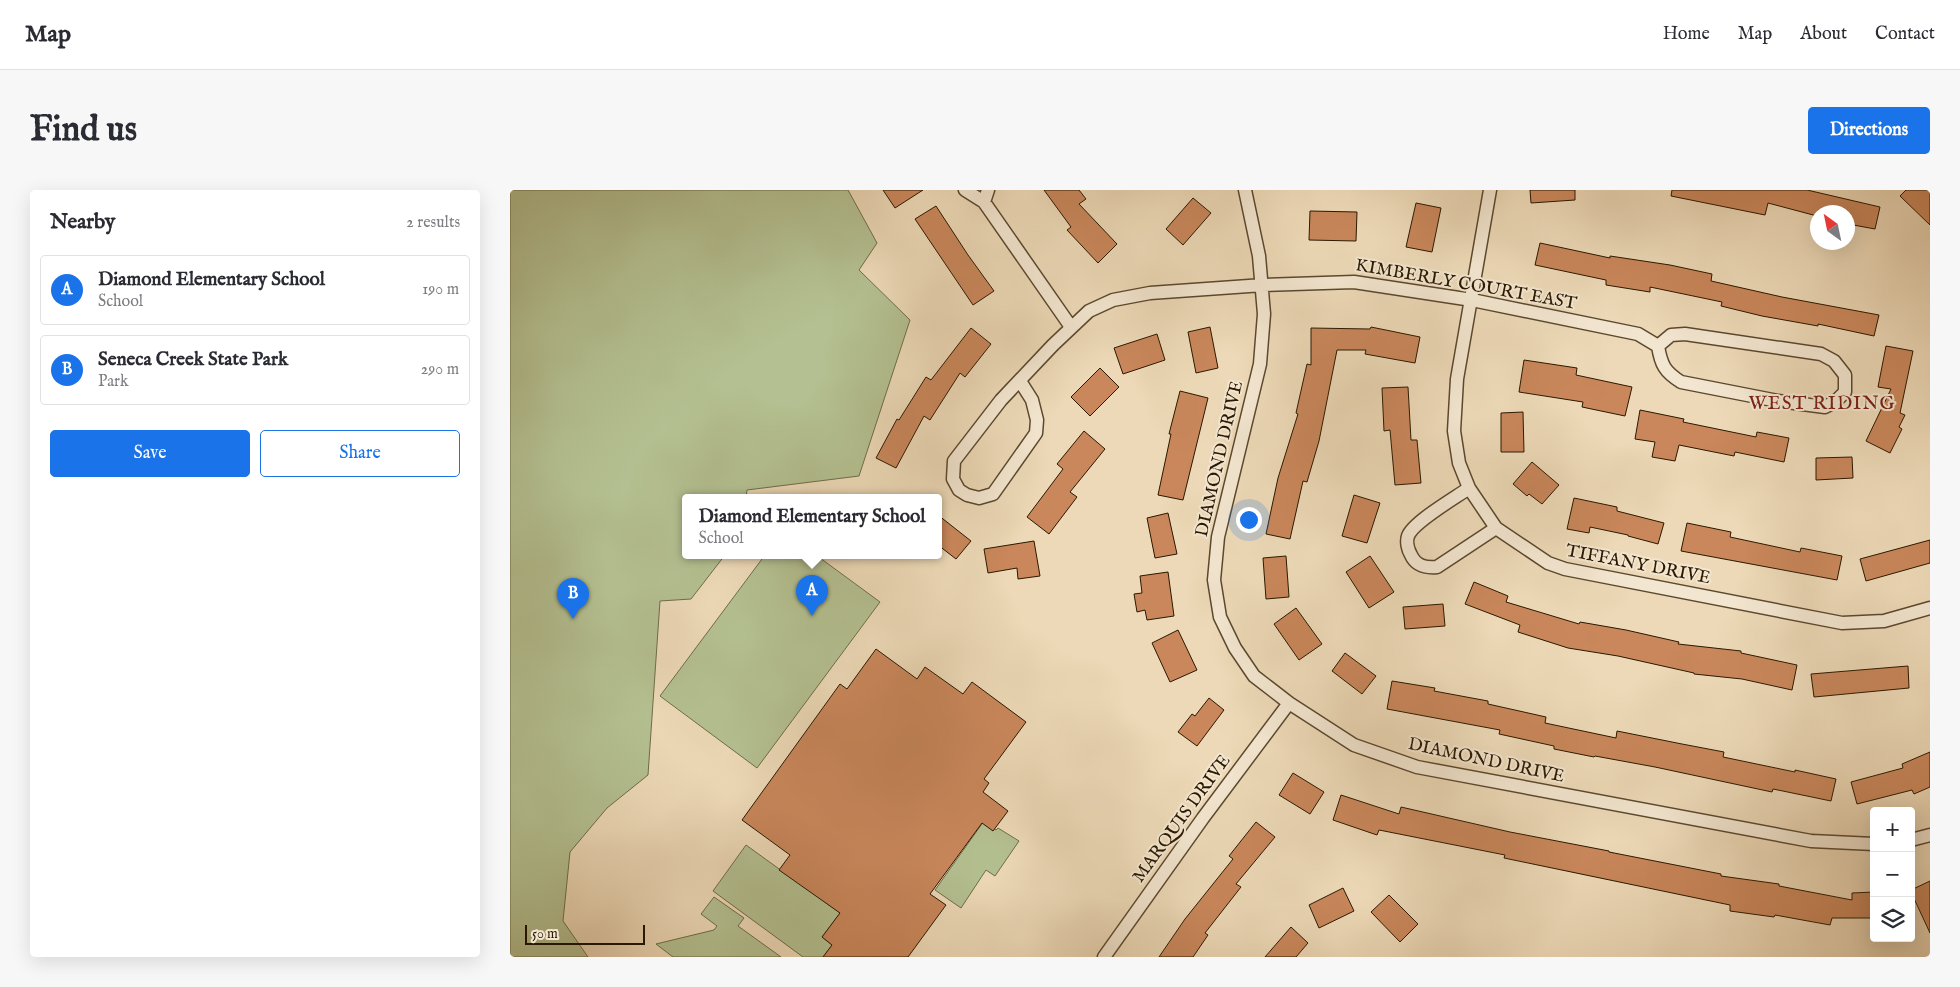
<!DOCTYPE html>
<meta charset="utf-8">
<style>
body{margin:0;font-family:"IM FELL English",serif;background:#f7f7f7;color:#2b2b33}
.controls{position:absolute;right:15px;bottom:15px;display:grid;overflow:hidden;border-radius:5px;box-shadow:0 5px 20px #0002}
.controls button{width:45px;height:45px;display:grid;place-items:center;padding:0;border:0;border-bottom:1px solid #e1e1e2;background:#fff;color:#2b2b33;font:25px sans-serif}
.compass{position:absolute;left:1300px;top:15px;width:45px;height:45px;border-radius:50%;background:#fff;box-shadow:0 5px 20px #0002;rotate:327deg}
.scale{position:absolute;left:15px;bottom:12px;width:120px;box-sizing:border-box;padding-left:5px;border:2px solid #2a1801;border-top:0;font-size:14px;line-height:18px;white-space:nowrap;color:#2a1801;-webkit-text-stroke:4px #f3e6d0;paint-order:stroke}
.you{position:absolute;left:738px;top:329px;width:18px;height:18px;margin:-12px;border:4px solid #fff;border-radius:50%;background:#1a73e8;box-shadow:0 0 0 8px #1a73e833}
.badge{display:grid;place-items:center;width:32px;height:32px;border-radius:50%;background:#1a73e8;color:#fff;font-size:16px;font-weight:700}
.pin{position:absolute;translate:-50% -41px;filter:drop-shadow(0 1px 2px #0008)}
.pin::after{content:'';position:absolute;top:26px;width:18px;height:15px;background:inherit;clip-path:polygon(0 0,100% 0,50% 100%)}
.popup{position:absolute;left:172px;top:304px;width:260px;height:65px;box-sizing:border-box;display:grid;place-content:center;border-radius:5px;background:#fff;filter:drop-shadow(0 1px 4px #0005);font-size:16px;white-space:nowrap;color:#7c7c81}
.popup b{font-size:19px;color:#2b2b33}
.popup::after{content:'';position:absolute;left:50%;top:100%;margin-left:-10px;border:10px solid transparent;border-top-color:#fff}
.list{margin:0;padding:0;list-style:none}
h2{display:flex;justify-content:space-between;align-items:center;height:65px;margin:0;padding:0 20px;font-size:21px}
h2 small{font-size:16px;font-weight:400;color:#7c7c81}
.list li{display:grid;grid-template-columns:32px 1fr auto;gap:15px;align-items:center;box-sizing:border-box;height:70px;margin:0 10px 10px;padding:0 10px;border:1px solid #e1e1e2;border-radius:5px}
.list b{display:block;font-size:19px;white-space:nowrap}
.list p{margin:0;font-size:16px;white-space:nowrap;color:#7c7c81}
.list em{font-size:16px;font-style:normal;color:#7c7c81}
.actions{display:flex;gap:10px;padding:15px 20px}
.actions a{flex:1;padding:11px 0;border:1px solid #1a73e8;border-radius:5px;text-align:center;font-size:18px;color:#1a73e8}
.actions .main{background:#1a73e8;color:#fff}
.icon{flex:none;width:28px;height:28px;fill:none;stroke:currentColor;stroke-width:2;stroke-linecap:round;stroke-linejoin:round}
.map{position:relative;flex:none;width:1420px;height:767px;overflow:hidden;border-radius:5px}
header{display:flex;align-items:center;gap:30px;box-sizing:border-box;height:70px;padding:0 25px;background:#fff;border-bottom:1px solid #e1e1e2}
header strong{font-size:24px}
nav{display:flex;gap:28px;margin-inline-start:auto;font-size:18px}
.intro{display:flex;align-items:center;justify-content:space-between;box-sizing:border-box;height:120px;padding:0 30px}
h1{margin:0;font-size:35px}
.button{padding:12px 22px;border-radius:5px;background:#1a73e8;color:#fff;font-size:18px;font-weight:700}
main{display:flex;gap:30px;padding:0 30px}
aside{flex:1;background:#fff;border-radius:5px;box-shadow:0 5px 20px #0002}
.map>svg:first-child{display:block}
.green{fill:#b4c091;stroke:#6f6c49}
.building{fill:#c9875b;stroke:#2a1801}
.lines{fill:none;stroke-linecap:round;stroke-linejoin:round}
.minor-casing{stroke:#5b482e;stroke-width:15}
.minor{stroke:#f3e6d0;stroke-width:12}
.labels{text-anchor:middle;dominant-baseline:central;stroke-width:4;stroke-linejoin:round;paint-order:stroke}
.street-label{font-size:18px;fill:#2a1801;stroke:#f3e6d0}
.neighbourhood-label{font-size:19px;letter-spacing:1px;fill:#7a1f14;stroke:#f3e6d0}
</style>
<header>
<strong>Map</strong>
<nav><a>Home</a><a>Map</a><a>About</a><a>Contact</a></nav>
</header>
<div class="intro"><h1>Find us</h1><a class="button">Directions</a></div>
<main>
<aside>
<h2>Nearby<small>2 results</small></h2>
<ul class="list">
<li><span class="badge">A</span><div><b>Diamond Elementary School</b><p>School</p></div><em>190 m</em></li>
<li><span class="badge">B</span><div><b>Seneca Creek State Park</b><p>Park</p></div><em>290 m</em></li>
</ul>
<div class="actions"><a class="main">Save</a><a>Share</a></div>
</aside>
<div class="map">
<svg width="1420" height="767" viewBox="0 0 1420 767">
<rect width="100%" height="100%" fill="#edd9b7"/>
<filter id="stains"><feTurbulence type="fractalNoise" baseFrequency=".004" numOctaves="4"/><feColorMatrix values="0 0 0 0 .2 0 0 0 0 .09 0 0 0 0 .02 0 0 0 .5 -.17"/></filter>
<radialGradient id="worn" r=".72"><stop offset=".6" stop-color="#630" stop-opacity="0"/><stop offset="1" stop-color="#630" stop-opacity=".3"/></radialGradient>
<path class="green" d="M 0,0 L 338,0 L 367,53 L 349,80 L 400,130 L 349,286 L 237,300 L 236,307 L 176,307 L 176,365 L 215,365 L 181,409 L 150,411 L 138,585 L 97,618 L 60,662 L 53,731 L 78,767 L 0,767 Z
M 255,365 L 306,365 L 370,412 L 247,578 L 150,506 Z
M 474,631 L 486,640 L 488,638 L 509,651 L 485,686 L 476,680 L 451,718 L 425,700 Z
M 236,655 L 330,723 L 312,747 L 322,755 L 313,767 L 293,767 L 203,701 Z
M 204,707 L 234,728 L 228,736 L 271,767 L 163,767 L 146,754 L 204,740 L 207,736 L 191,724 Z"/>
<path class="building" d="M 373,0 L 413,0 L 385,18 Z
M 534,0 L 569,0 L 576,9 L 569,14 L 607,54 L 588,73 L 557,40 L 561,37 Z
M 1020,0 L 1065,0 L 1065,10 L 1021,13 Z
M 1162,0 L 1297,0 L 1370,17 L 1365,39 L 1338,34 L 1338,22 L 1308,22 L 1307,26 L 1258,13 L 1255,25 L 1161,6 Z
M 1396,0 L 1420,0 L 1420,35 L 1390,6 Z
M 683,8 L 701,23 L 673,55 L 656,39 Z
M 906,13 L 931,18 L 922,62 L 896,57 Z
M 426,16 L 458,65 L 484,101 L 463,115 L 405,29 Z
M 800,21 L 847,22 L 846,51 L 799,50 Z
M 1030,53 L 1100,68 L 1100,66 L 1160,75 L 1202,84 L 1201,91 L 1272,107 L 1369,125 L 1364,146 L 1308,134 L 1308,136 L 1252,126 L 1211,116 L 1212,112 L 1140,97 L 1140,102 L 1096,95 L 1096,90 L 1025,75 Z
M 700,137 L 708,178 L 686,183 L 678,142 Z
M 861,137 L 910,147 L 905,173 L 855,164 L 856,160 L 827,160 L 809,251 L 797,292 L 793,291 L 780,349 L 756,344 L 768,288 L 788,224 L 786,223 L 797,174 L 801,175 L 801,138 L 860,139 Z
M 461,138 L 481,154 L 455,187 L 450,183 L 420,230 L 414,226 L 386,278 L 366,268 L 387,229 L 389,230 L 416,187 L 421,190 Z
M 647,144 L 655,170 L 613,184 L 604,158 Z
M 1376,156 L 1403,161 L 1390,223 L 1395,225 L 1389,237 L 1392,239 L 1380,263 L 1356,251 L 1381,199 L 1368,197 Z
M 1014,170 L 1067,178 L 1066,185 L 1122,197 L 1115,226 L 1072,217 L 1073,212 L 1009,202 Z
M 590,178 L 609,197 L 580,226 L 561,207 Z
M 898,197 L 901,250 L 907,250 L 911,293 L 885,295 L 880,240 L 874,241 L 872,198 Z
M 670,201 L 698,208 L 673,310 L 648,305 L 661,244 L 659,244 Z
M 1130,220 L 1174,229 L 1173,232 L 1246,247 L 1247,242 L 1279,248 L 1274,272 L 1225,262 L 1224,266 L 1169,255 L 1165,271 L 1142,267 L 1145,252 L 1125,249 Z
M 1013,222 L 1014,262 L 991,262 L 991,223 Z
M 574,241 L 595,259 L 560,302 L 567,307 L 539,344 L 517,327 L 553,279 L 547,274 Z
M 1342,267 L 1343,288 L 1306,290 L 1306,268 Z
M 1022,272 L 1049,295 L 1032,314 L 1019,304 L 1017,306 L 1003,294 Z
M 844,305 L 870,313 L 857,353 L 832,346 Z
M 1064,308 L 1107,317 L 1107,321 L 1154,333 L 1148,354 L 1118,346 L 1118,345 L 1080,337 L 1079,343 L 1057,339 Z
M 658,323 L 667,364 L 645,368 L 637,328 Z
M 428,325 L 461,351 L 446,369 L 428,355 Z
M 1177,333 L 1221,342 L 1220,347 L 1290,362 L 1291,358 L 1332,366 L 1327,390 L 1171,361 Z
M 1420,350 L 1420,373 L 1356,391 L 1350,369 Z
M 524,351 L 530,386 L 508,389 L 507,378 L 478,383 L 474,359 Z
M 776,366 L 779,407 L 756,409 L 753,368 Z
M 860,366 L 884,402 L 859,418 L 836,382 Z
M 658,382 L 664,426 L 637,430 L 635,420 L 627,422 L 624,404 L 632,403 L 630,386 Z
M 964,392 L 998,406 L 996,412 L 1069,434 L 1070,432 L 1116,440 L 1169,452 L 1168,454 L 1231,461 L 1231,463 L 1287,475 L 1282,500 L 1232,489 L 1184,484 L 1184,483 L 1108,466 L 1058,458 L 1008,442 L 1010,435 L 955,414 Z
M 933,414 L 935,436 L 895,439 L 893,417 Z
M 786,418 L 812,454 L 789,470 L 764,434 Z
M 668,440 L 687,480 L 660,492 L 642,453 Z
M 366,459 L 407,489 L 415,477 L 453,504 L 462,492 L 516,532 L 474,589 L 479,593 L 473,602 L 498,621 L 483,641 L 472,633 L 420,704 L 436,715 L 398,767 L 313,767 L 322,755 L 312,747 L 330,723 L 269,680 L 280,665 L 232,630 L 330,494 L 337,499 Z
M 835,463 L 866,486 L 852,504 L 822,481 Z
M 1398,476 L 1399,498 L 1304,507 L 1301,484 Z
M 882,491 L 925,498 L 924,501 L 978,511 L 978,514 L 1036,527 L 1035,533 L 1106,548 L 1107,541 L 1172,554 L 1214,562 L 1213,567 L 1285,582 L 1285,580 L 1326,589 L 1321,611 L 1263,599 L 1262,602 L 1145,577 L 1085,566 L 1084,567 L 1044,559 L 1044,556 L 989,544 L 990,540 L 877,519 Z
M 699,508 L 714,520 L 687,556 L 668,542 L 682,524 L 685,526 Z
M 1420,562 L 1420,597 L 1404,604 L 1402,600 L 1347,614 L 1341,592 L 1393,578 L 1392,574 Z
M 783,583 L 814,602 L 800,624 L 769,605 Z
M 831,605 L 889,624 L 891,617 L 1000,642 L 1099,661 L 1099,662 L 1211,684 L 1211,686 L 1269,694 L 1269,696 L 1342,710 L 1342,703 L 1364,702 L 1364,728 L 1322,728 L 1320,735 L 1265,725 L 1264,727 L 1220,721 L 1220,715 L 994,668 L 995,665 L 869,640 L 867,645 L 823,630 Z
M 746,632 L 765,647 L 726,694 L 731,697 L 695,743 L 698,745 L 683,767 L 649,767 L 675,729 L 723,669 L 719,666 Z
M 1420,691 L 1420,743 L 1401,702 L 1401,700 Z
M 833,698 L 844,721 L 809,738 L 799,715 Z
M 879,705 L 908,734 L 890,752 L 861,722 Z
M 781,737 L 798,753 L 786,767 L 755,767 Z"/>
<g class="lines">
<defs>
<path id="minor" d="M 455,0 L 474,12 L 561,137
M 735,0 L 749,66 L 754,124 L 750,174 L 708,347 L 704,390 L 710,427 L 725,458 L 744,486 L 779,513 L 844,555 L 907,577 L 1301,651 L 1364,654
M 980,0 L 947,189 L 944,241 L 949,273 L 959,298 L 986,338 L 1038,373 L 1055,379 L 1332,433 L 1374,431 L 1420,418
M 474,12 L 478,0
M 510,191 L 522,210 L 527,230 L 526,243 L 483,304 L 469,308 L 457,305 L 449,300 L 443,289 L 444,271 L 491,210 L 543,155 L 579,121 L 603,110 L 640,103 L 753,95 L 844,92 L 962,110 L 1128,144 L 1148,156 C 1151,175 1155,182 1171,192 L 1268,211 L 1315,217 L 1326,211 L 1335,202 L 1335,185 L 1324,171 L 1311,164 L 1175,144 L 1161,145 L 1148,156
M 959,298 C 945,308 903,332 898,346 C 896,352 898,360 901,365 C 906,376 915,378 927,377 L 986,338
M 1401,650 L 1420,645
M 594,767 L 693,628 L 779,513"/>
</defs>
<use href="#minor" class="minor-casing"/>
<use href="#minor" class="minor"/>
</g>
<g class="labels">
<g class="street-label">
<text transform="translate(956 95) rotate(10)">KIMBERLY COURT EAST</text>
<text transform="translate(710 269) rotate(-77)">DIAMOND DRIVE</text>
<text transform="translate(1128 375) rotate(11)">TIFFANY DRIVE</text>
<text transform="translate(976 571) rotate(12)">DIAMOND DRIVE</text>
<text transform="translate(672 629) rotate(-54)">MARQUIS DRIVE</text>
</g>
<g class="neighbourhood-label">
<text x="1312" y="214">WEST RIDING</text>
</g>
</g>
<rect width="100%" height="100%" filter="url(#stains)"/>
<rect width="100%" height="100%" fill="url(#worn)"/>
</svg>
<div class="controls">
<button>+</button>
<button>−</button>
<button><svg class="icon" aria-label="layers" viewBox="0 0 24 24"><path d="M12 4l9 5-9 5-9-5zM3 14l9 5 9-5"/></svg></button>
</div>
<svg class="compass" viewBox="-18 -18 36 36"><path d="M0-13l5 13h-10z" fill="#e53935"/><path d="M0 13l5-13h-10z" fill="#7c7c81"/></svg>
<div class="scale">50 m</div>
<div class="you"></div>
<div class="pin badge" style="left:302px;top:426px">A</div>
<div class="popup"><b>Diamond Elementary School</b>School</div>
<div class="pin badge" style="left:63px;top:429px">B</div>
</div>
</main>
